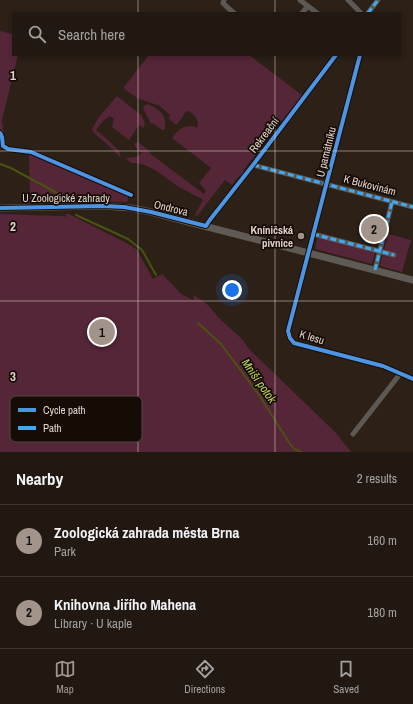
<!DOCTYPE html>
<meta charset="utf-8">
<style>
body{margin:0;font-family:"Archivo Narrow",sans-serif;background:#2d251f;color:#f1f3f6}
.you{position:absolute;left:232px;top:290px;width:14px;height:14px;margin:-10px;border:3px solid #fff;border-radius:50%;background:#1a73e8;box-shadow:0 0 0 6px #1a73e833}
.badge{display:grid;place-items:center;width:26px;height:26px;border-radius:50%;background:#a2948b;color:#111;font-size:13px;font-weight:700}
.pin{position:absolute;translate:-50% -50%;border:2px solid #fff;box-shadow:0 1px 4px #0006}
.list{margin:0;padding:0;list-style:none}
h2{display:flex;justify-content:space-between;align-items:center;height:52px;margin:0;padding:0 16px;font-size:17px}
h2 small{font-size:13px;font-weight:400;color:#a2a09f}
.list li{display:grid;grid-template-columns:26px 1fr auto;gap:12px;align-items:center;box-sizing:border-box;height:72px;padding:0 16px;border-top:1px solid #3e3731}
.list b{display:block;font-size:15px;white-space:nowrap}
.list p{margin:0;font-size:13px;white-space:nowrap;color:#a2a09f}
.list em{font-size:13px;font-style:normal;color:#a2a09f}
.icon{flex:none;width:22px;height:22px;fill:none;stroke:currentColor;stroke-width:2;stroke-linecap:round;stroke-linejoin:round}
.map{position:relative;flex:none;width:413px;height:452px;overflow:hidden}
.search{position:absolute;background:#211811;box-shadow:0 2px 6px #0003;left:12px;right:12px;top:12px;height:44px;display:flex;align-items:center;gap:10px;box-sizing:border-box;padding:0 14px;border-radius:0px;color:#a2a09f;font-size:15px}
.sheet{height:196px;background:#211811}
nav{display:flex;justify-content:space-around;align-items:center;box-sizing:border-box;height:56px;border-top:1px solid #3e3731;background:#211811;font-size:11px;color:#a2a09f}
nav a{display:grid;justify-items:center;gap:2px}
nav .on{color:#a2948b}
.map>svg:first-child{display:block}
.green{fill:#552538}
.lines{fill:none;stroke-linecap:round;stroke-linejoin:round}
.stream{stroke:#49530f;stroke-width:2}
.street{stroke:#5c5954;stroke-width:5}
.secondary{stroke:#5f5b54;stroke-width:7}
.quiet{stroke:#3fa9f5;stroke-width:3;stroke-dasharray:6 3;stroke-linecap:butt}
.cycleway-casing{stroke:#150c06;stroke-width:6}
.cycleway{stroke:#4d94e3;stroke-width:4}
.grid{fill:none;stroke:#e2d3ca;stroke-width:1;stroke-opacity:0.55}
.poi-dot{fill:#a2948b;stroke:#150c06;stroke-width:1.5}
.labels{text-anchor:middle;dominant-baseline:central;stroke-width:3.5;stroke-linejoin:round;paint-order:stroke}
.street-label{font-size:11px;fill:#e2d3ca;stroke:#150c06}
.poi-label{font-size:11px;font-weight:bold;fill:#e2d3ca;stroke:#150c06;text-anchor:end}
.water-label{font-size:12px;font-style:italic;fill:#bed45b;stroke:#150c06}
.key{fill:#150c06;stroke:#524841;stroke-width:1}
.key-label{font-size:11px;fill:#e2d3ca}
.grid-label{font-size:13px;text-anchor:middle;font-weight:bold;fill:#e2d3ca;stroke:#150c06;stroke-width:3.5;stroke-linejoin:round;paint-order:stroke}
</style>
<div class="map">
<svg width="413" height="452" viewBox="0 0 413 452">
<rect width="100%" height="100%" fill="#2c2017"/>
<path class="green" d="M 0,31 L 13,34 L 13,55 L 18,55 L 2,120 L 5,145 C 3,141 3,136 0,131 Z
M 149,55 L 249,55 L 302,95 L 245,168 L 243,171 L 245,172 L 242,176 L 240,175 L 232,185 L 225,180 L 197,216 L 195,215 L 203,200 L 202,199 C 194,195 186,191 179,187 C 164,177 150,162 131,163 L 126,158 L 137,157 L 142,153 L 137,149 L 134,144 L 138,142 L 147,149 L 152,155 L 204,194 L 206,191 L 199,183 L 211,168 L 172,138 C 177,130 187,122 197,128 C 200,120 194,112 186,111 L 182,118 L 176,125 L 169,119 L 170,115 L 160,106 L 137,98 L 124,89 L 124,87 Z
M 117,96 L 141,115 L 145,123 L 144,128 L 139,125 L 129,140 L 112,127 L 114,119 L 110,116 L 103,121 L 96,130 L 107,139 L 120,152 L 120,157 L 108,145 L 94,133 L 92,129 L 99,117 Z
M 148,104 C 160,110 167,115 165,129 L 162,130 L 153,123 L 151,124 L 143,108 L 144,106 Z
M 29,153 L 128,195 C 129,197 128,200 127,202 L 70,201 L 67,199 L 30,199 Z
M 67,213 L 132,246 L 137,250 L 153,279 L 162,274 L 173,285 L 181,294 L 193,300 L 194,295 L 208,305 L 219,318 L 243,340 L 249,349 L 336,433 L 351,452 L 0,452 L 0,214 L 62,216 L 65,217 Z
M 319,233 L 375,248 L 377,246 L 372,264 L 315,249 Z
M 388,234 L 411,240 L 402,272 L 380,266 Z"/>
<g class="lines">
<path class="stream" d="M 0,164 L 11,168 L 68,199
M 76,215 L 128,239 L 142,250 L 156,275
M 198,323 L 221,344 L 259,395 L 290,444 L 294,449 L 301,452"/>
<path class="street" d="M 224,0 L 223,3 L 227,7 L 234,13
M 300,0 L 317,13
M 348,0 L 361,13
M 302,13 L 308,6
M 368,13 L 378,0
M 360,55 L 288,331 L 290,338 L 294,343 L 383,366 L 413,379
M 253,165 L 413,207
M 206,226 L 209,221 L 253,165 L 336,55
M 313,234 L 394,255
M 375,270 L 392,202
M 353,434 L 400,374"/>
<path class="secondary" d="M 0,208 L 103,206 L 131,208 L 151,212 L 200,225 L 413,280"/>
<path class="quiet" d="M 368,13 L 378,0
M 253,165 L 413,207
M 313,234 L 394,255
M 375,270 L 392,202"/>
<defs>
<path id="cycleway" d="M 360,55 L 288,331 L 290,338 L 294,343 L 383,366 L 413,379
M 0,133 L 2,137 L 3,146 L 8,149 L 31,152 L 131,195
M 0,208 L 103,206 L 124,207 L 151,212 L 206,226 L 209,221 L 253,165 L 336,55"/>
</defs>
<use href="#cycleway" class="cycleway-casing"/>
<use href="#cycleway" class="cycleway"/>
</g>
<path class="grid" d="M 138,0 L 138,13M 275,0 L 275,13M 138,55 L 138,452M 275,55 L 275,452M 0,151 L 413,151M 0,301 L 413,301"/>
<circle class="poi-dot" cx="301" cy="236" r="4"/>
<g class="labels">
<g class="street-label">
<text transform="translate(264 135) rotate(-53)">Rekreační</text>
<text transform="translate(326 152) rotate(-76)">U památníku</text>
<text transform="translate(370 185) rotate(15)">K Bukovinám</text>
<text x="66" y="198">U Zoologické zahrady</text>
<text transform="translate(171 208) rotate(14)">Ondrova</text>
<text transform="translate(312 337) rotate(17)">K lesu</text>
</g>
<g class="poi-label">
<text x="293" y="230">Kníničská<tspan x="293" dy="13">pivnice</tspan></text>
</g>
<g class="water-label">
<text transform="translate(259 381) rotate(55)">Mniší potok</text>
</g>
</g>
<rect x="10" y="396" width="132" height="46" rx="6" class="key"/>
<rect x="18" y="408" width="18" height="4" fill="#4d94e3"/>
<rect x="18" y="426" width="18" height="4" fill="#3fa9f5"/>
<g class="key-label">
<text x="43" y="414">Cycle path</text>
<text x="43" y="432">Path</text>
</g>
<g class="grid-label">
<text x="13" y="80">1</text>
<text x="13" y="231">2</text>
<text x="13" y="381">3</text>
</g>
</svg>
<div class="you"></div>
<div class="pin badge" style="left:102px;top:332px">1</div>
<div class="pin badge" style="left:374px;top:229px">2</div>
<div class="search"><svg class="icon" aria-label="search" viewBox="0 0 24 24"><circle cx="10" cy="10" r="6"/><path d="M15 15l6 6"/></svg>Search here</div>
</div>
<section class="sheet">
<h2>Nearby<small>2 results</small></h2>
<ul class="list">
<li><span class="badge">1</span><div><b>Zoologická zahrada města Brna</b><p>Park</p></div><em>160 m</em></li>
<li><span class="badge">2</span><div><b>Knihovna Jiřího Mahena</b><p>Library · U kaple</p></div><em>180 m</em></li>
</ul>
</section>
<nav>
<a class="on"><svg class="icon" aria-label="map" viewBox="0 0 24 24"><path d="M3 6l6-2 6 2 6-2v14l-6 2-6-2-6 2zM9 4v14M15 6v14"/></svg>Map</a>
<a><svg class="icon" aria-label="directions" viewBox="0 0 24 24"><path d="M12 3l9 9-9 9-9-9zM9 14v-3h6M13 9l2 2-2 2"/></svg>Directions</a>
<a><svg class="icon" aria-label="saved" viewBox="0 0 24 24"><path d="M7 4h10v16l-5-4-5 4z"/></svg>Saved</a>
</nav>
